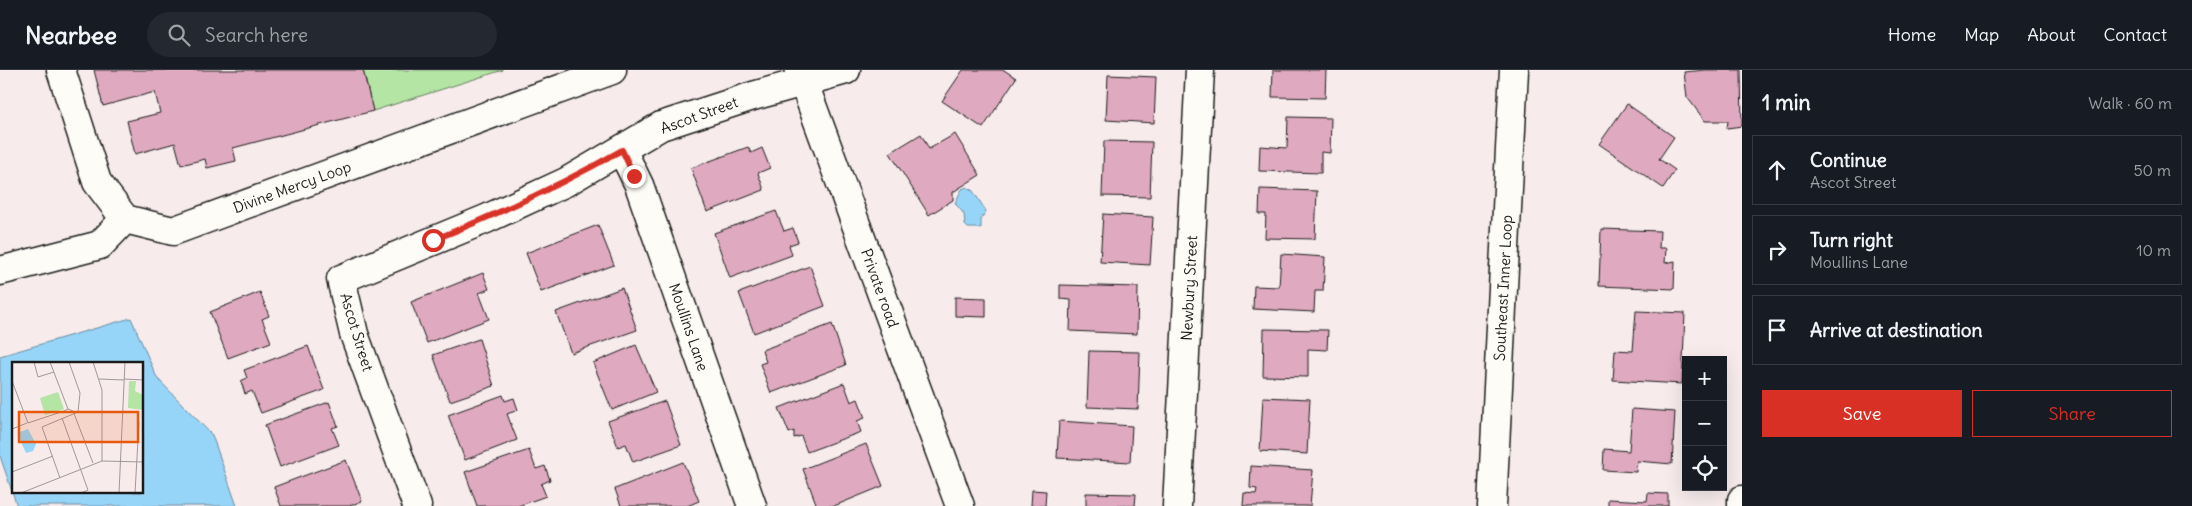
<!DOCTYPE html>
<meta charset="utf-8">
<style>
body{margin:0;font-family:Delius,sans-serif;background:#242831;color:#f1f3f6}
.controls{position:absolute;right:15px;bottom:15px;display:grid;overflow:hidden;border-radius:0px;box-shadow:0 5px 20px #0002}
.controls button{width:45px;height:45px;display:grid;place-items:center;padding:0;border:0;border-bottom:1px solid #363941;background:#171b24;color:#f1f3f6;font:25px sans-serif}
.stop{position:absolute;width:15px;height:15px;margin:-11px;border:4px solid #d93025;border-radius:50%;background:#fff}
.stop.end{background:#d93025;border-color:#fff;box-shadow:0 1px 5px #0008}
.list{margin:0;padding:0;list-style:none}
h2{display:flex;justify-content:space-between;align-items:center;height:65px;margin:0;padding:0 20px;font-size:21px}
h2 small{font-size:16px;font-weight:400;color:#9ea1a6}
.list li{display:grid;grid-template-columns:32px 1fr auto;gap:15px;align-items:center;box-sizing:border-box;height:70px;margin:0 10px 10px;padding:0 10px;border:1px solid #363941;border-radius:0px}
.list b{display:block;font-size:19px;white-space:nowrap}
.list p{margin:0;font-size:16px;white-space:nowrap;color:#9ea1a6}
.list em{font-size:16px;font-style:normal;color:#9ea1a6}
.actions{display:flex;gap:10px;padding:15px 20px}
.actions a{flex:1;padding:11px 0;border:1px solid #d93025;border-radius:0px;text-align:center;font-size:18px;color:#d93025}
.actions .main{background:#d93025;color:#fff}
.icon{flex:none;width:28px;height:28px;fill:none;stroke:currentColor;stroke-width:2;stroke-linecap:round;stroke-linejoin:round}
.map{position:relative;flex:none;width:1742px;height:436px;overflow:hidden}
header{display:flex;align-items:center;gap:30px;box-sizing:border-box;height:70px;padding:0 25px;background:#171b24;border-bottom:1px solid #363941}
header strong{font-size:24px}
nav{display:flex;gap:28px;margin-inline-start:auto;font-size:18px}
.search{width:350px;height:45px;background:#242831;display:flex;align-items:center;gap:12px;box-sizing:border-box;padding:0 18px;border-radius:28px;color:#9ea1a6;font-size:19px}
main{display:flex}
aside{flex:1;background:#171b24}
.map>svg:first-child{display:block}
.green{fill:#b4e5a5;stroke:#688060}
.water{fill:#97d5f8;stroke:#668ba0;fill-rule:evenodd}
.building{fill:#dfa9bf;stroke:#1c1c1c}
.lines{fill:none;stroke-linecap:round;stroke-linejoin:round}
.minor-casing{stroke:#1c1c1c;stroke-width:31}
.major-casing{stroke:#1c1c1c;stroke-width:31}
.minor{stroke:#fdfcf7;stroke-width:28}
.major{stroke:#fdfcf7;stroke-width:28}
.route{stroke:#d93025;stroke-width:6}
.labels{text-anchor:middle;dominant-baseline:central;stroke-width:4;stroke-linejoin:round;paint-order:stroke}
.street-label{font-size:15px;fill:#1c1c1c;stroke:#fdfcf7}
.inset-road{fill:none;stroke:#9f9899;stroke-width:1}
.view{fill:#e8590c;fill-opacity:0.15;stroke:#e8590c;stroke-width:2.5}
.inset-edge{fill:none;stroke:#1c1c1c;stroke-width:2.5}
</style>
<header>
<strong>Nearbee</strong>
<div class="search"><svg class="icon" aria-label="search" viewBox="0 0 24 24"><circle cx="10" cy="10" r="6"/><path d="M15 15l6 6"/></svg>Search here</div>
<nav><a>Home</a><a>Map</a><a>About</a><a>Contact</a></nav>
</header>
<main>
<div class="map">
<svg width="1742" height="436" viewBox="0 0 1742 436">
<rect width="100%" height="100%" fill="#f7ebec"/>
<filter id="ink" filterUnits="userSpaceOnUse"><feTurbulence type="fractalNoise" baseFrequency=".02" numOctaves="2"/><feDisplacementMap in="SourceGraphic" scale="10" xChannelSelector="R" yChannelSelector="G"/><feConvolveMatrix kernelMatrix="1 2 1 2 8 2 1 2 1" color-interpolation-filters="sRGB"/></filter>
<g filter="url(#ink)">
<path class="green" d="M 363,0 L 503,0 L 373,41 Z"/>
<path class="water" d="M 967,117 L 973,121 L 986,141 L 981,149 L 981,158 L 968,158 L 965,155 L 964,144 L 955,133 L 962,119 Z
M 131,248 L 157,308 L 212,365 L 237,436 L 17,436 L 0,386 L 0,286 ZM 14,294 L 142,294 L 142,422 L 14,422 Z"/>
<path class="building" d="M 94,0 L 363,0 L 373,41 L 233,78 L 236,91 L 207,98 L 205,89 L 181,95 L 175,73 L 135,84 L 127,51 L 160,43 L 155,22 L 103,36 Z
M 963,0 L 1004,0 L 1016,8 L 983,58 L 942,31 Z
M 1273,0 L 1326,0 L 1325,28 L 1272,27 Z
M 1705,0 L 1741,0 L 1742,56 L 1727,58 L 1728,51 L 1705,51 L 1687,27 L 1684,2 Z
M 1108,5 L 1156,7 L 1154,53 L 1106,50 Z
M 1627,34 L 1674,67 L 1659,89 L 1675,100 L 1663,118 L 1599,74 Z
M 1288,47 L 1331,48 L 1330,83 L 1321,82 L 1321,103 L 1259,101 L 1260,76 L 1287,78 Z
M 921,64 L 929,79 L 955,64 L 980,105 L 953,122 L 953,130 L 929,145 L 890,83 Z
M 1104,71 L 1152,72 L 1150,127 L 1102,126 Z
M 748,77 L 751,83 L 762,78 L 770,98 L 758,103 L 764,120 L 707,142 L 691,98 Z
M 1260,119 L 1317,121 L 1315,169 L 1265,168 L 1266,144 L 1259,144 Z
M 776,141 L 784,161 L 793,158 L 798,172 L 789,175 L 792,185 L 730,208 L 714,163 Z
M 1103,144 L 1153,147 L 1150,195 L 1100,192 Z
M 598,155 L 614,195 L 541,222 L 526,183 Z
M 1601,159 L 1660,161 L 1659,178 L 1666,178 L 1665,193 L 1675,191 L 1674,219 L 1599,216 Z
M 1281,184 L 1325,187 L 1323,221 L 1315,221 L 1314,242 L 1253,239 L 1254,216 L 1279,217 Z
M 810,196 L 825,236 L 754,263 L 739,223 Z
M 483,203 L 489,219 L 479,223 L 489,249 L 427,273 L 411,232 Z
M 1060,215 L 1138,217 L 1137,264 L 1070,261 L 1071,230 L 1060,229 Z
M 622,218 L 637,260 L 571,283 L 556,242 Z
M 260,222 L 269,246 L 262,249 L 271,272 L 228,288 L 210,242 Z
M 955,227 L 986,228 L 986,247 L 955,246 Z
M 1636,241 L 1685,243 L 1682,314 L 1613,310 L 1615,280 L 1633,281 Z
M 832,254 L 846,295 L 771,323 L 760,294 L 766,292 L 762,280 Z
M 1264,259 L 1328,260 L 1327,280 L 1308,279 L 1308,307 L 1263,306 Z
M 479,269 L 494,316 L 450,331 L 433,285 Z
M 636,275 L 656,322 L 612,340 L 593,293 Z
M 308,276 L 324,320 L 261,343 L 252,321 L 245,324 L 241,311 L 247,308 L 244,300 Z
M 1089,281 L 1140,282 L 1138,339 L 1087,337 Z
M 844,313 L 851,332 L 858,329 L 865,348 L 857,351 L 861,362 L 807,382 L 801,366 L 794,368 L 794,361 L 789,363 L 779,338 Z
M 503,325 L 505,331 L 514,328 L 518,340 L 507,344 L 517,370 L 465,390 L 448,345 Z
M 1263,327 L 1310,329 L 1307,384 L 1260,381 Z
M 665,331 L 681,375 L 633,392 L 626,374 L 618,377 L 608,351 Z
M 329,332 L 338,356 L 332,358 L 339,375 L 280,397 L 265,355 Z
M 1632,339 L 1675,342 L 1672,394 L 1637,391 L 1636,402 L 1603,400 L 1604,379 L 1629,381 Z
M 1059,351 L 1132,356 L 1130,392 L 1057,388 Z
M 866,374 L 883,416 L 834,436 L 817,436 L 803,399 Z
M 529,380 L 536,399 L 545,396 L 550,410 L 541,414 L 546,426 L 518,436 L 477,436 L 465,402 Z
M 346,390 L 362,431 L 349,436 L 281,436 L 274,417 Z
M 683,392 L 699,431 L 687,436 L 621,436 L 615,419 Z
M 1251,396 L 1313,400 L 1310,436 L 1243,436 L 1244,423 L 1256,424 L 1257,419 L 1250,418 Z
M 1032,420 L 1046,421 L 1045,436 L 1031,436 Z
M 1086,423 L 1136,424 L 1135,436 L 1086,436 Z
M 1648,423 L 1668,424 L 1668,436 L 1608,436 L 1608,429 L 1647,431 Z"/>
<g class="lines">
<defs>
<path id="minor" d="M 61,0 L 97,112 L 125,149 L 173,161 L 612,0
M 799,0 L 960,436
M 622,80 L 639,115 L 752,436
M 0,201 L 100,175 L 125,149
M 417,436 L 354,264 L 341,209 L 486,149 L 566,112 L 661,56 L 753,26 L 846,0
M 1177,436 L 1200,0
M 1742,436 L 1742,430"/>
<path id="major" d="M 1492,436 L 1514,0"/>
</defs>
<use href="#minor" class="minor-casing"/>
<use href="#major" class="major-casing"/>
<use href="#minor" class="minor"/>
<use href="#major" class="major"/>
</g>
</g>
<g class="lines" filter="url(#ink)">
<path class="route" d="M 433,170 C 498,144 561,115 622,80 L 634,106"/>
</g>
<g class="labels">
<g class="street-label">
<text transform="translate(699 45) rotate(-20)">Ascot Street</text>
<text transform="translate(292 117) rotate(-20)">Divine Mercy Loop</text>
<text transform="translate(880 218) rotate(70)">Private road</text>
<text transform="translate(1189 218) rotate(-87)">Newbury Street</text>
<text transform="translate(1503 218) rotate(-87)">Southeast Inner Loop</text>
<text transform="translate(689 257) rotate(71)">Moullins Lane</text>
<text transform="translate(357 262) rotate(73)">Ascot Street</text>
</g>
</g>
<g transform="translate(12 292)">
<rect width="131" height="131" fill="#f7ebec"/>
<path d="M 117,19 L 124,19 L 123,29 L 131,33 L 131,48 L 116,46 ZM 46,30 L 52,47 L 33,53 L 28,36 Z" fill="#b4e5a5"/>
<path d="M 16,67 L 24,82 L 21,89 L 14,91 L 5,71 Z" fill="#97d5f8"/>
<path class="inset-road" d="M 22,0 L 26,15 L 42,10M 81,0 L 90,28 L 90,99M 87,17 L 112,18M 112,17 L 132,18M 0,19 L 16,61 L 52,49 L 56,47 L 38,0M 56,47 L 61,49 L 81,101M 50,56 L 76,128 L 69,131M 0,67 L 15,61M 0,110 L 41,94M 48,116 L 30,65 L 66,50 L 68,31 L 57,0M 9,131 L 90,99 L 132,100M 107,131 L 113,0M 123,131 L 127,60"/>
<path class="view" d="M 7,50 L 126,50 L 126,80 L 7,80 Z"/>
<rect width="131" height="131" class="inset-edge"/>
</g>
</svg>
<div class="controls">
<button>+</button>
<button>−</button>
<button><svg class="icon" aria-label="locate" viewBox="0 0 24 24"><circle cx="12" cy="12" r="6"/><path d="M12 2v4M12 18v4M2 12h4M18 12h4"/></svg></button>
</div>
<div class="stop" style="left:433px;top:170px"></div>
<div class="stop end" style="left:634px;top:106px"></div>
</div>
<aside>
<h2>1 min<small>Walk · 60 m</small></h2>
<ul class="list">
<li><svg class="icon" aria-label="ahead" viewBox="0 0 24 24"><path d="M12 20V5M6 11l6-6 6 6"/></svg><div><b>Continue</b><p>Ascot Street</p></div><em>50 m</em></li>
<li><svg class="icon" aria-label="right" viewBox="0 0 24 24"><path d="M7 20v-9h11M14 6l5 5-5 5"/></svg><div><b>Turn right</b><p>Moullins Lane</p></div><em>10 m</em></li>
<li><svg class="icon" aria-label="arrive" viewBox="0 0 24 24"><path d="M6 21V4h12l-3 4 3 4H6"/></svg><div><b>Arrive at destination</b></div></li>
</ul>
<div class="actions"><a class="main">Save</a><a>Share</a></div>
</aside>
</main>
